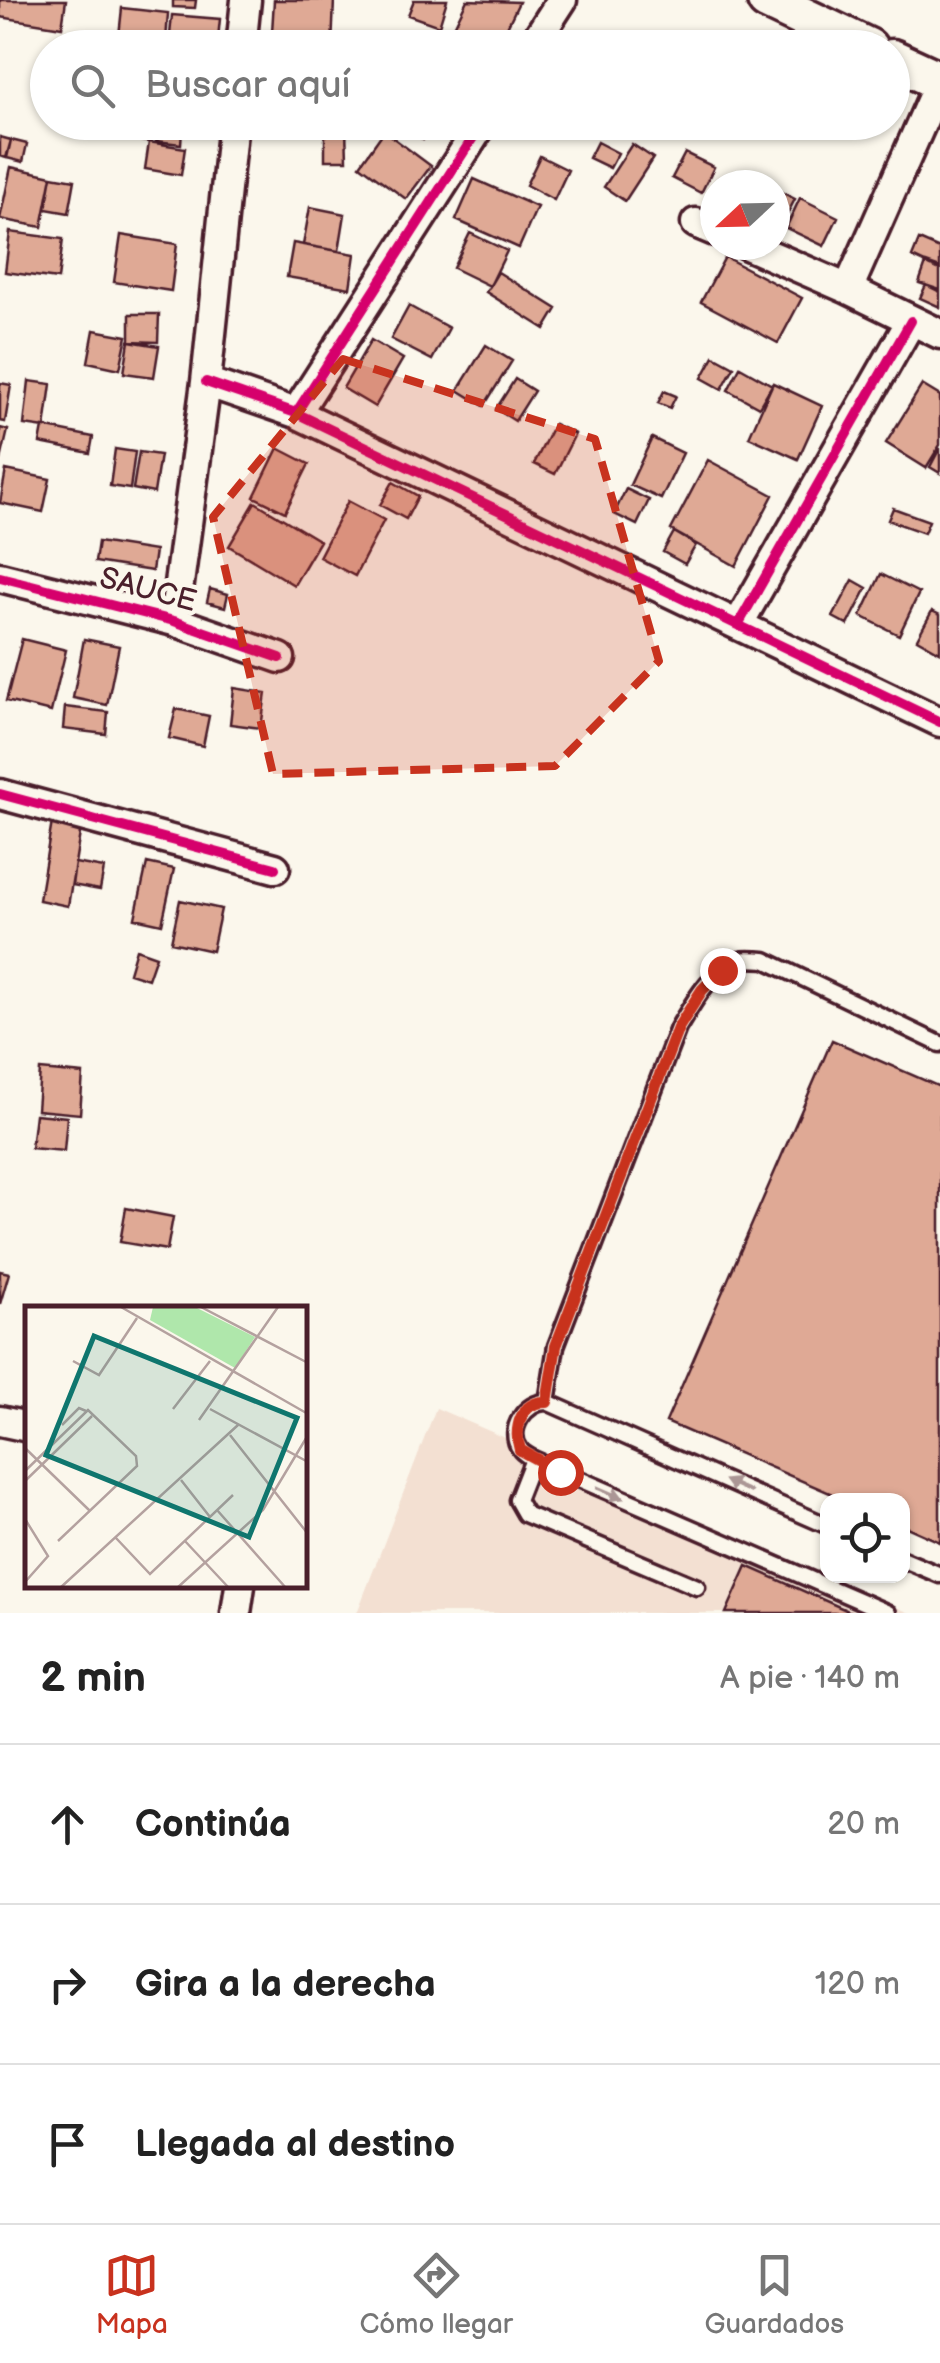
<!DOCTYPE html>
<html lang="es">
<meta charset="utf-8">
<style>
body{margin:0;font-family:"Balsamiq Sans",sans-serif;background:#f2f2f2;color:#222}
.controls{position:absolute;right:30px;bottom:30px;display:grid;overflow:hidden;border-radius:20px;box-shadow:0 2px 8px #0004}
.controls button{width:90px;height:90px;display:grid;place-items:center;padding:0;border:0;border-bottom:2px solid #e0e0e0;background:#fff;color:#222;font:50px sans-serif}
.compass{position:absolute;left:700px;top:170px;width:90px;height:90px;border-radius:50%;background:#fff;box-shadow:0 2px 8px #0004;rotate:248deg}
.stop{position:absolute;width:30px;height:30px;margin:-22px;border:8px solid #c8321e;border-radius:50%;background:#fff}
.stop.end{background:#c8321e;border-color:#fff;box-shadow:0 2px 10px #0008}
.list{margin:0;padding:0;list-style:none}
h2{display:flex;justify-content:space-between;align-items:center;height:130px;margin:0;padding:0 40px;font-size:42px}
h2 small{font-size:32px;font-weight:400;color:#767676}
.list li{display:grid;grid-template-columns:65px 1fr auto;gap:30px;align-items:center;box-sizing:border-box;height:160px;padding:0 40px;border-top:2px solid #e0e0e0}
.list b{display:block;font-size:38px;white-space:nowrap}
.list em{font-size:32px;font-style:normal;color:#767676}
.icon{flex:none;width:55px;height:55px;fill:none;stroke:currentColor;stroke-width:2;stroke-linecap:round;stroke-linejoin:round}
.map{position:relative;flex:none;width:940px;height:1613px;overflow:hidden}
.search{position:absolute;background:#fff;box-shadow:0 2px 8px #0004;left:30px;right:30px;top:30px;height:110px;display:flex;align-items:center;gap:25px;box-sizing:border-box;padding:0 35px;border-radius:55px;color:#767676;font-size:38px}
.sheet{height:610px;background:#fff}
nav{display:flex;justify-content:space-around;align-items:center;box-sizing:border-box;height:140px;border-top:2px solid #e0e0e0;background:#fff;font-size:28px;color:#767676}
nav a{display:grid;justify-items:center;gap:5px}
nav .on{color:#c8321e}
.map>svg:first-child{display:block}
.built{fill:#f3e0d2}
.building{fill:#dfa995;stroke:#4a1f2b;stroke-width:2.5}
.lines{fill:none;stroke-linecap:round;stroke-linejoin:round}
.lane-casing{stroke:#4a1f2b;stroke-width:21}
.street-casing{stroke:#4a1f2b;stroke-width:35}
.secondary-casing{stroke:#4a1f2b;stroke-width:45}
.lane{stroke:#fbf7ec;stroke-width:14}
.street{stroke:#fbf7ec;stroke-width:28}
.secondary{stroke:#fbf7ec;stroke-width:38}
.cycleway-casing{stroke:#fbf7ec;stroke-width:16}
.cycleway{stroke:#d6006c;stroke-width:10}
.oneway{fill:#ab9695}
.route{stroke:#c8321e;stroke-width:12}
.marked{fill:#c8321e;fill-opacity:0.2;stroke:#c8321e;stroke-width:8;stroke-dasharray:20 12;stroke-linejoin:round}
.labels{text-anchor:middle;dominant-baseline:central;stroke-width:9;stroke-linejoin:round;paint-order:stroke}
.street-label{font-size:30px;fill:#4a1f2b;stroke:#fbf7ec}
.inset-road{fill:none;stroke:#b4a19f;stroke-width:2.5}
.view{fill:#0f766e;fill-opacity:0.15;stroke:#0f766e;stroke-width:5}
.inset-edge{fill:none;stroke:#4a1f2b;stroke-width:5}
</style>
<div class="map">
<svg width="940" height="1613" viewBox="0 0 940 1613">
<rect width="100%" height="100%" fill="#fbf7ec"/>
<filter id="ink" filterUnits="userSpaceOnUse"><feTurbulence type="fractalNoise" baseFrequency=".01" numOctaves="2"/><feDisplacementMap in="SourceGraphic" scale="20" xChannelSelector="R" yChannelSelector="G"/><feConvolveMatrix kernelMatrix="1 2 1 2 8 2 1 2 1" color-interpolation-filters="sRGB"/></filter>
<g filter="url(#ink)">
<path class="built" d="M 436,1408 L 910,1613 L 357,1613 Z"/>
<path class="building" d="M 0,0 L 66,0 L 62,27 L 0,17 Z
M 173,0 L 196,0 L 195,8 L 173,7 Z
M 274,0 L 334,0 L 332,48 L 271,48 Z
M 414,0 L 447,0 L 439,26 L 408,15 Z
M 467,0 L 519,2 L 497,48 L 454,27 Z
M 122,8 L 168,13 L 166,41 L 119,36 Z
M 172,15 L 220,19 L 217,48 L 169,45 Z
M 77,122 L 152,122 L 149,142 L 76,131 Z
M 402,122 L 438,122 L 423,140 Z
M 158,127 L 182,130 L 181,144 L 156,141 Z
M 325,128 L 346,128 L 347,160 L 325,160 Z
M 384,131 L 431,166 L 406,199 L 360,165 Z
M 0,137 L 11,140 L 6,158 L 0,156 Z
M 11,140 L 27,144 L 23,162 L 7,158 Z
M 149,142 L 185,148 L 181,175 L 145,169 Z
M 597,142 L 618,153 L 610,168 L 589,158 Z
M 632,144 L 653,158 L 625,201 L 604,187 Z
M 685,153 L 714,167 L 701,193 L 672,178 Z
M 540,156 L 568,170 L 554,200 L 526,185 Z
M 11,167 L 52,176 L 42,227 L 0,219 Z
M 744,174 L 766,185 L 738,185 Z
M 52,176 L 75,180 L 69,213 L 46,209 Z
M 474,179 L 537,207 L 519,248 L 456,220 Z
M 775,189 L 795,199 L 782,224 L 775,220 Z
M 800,198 L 838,217 L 824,246 L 786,228 Z
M 310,207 L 345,214 L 339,251 L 303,245 Z
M 10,232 L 63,239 L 58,279 L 5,272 Z
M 470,233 L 507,251 L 490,286 L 453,268 Z
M 121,235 L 177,244 L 171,291 L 114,282 Z
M 919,240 L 940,249 L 940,270 L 912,257 Z
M 293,243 L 355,254 L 350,288 L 287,277 Z
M 725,257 L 802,298 L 778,343 L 701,302 Z
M 926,263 L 940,268 L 940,290 L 919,283 Z
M 498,272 L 557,309 L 545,329 L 486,292 Z
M 926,285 L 940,292 L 940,307 L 920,298 Z
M 409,306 L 449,328 L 432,360 L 391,339 Z
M 130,314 L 159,314 L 158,342 L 130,341 Z
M 94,330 L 127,336 L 120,369 L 88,362 Z
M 371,340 L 403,359 L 375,407 L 343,388 Z
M 129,341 L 159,346 L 154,377 L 124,373 Z
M 486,345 L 512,361 L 484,406 L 458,390 Z
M 714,356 L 734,367 L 722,389 L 702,378 Z
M 740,367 L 772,385 L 759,407 L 728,390 Z
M 515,379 L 534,391 L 515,421 L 496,409 Z
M 29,381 L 51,384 L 45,428 L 24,425 Z
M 0,383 L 11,385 L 5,422 L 0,421 Z
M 773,383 L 822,406 L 798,459 L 749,437 Z
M 922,385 L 940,396 L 940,445 L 926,468 L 886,443 Z
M 664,391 L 676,396 L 670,408 L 658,403 Z
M 554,424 L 575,434 L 555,474 L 534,464 Z
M 43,427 L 93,437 L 90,453 L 40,443 Z
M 0,428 L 8,430 L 1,460 L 0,460 Z
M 652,438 L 683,453 L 661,499 L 630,485 Z
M 278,448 L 309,464 L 285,512 L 254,497 Z
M 940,448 L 940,473 L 930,467 Z
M 115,449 L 135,452 L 130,489 L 110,486 Z
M 139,452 L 160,455 L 154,493 L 133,489 Z
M 708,460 L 773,495 L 736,566 L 671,530 Z
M 6,470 L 50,479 L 43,512 L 0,503 Z
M 393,482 L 418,496 L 406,519 L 380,505 Z
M 626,489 L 649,500 L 637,525 L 614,514 Z
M 348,501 L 384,520 L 355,576 L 319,557 Z
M 255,502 L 320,541 L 294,585 L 229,546 Z
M 893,508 L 929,521 L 924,533 L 888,520 Z
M 674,532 L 696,545 L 685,564 L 663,552 Z
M 98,542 L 155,551 L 152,571 L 95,562 Z
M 881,574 L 919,593 L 899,635 L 861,616 Z
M 853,580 L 867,588 L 848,625 L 833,617 Z
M 210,589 L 228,594 L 225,607 L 207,602 Z
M 932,611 L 940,615 L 940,652 L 917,639 Z
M 22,639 L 66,650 L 51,712 L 6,701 Z
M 84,639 L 119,646 L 107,705 L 73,698 Z
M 234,688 L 266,693 L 261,728 L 230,724 Z
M 65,707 L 108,712 L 106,734 L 63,729 Z
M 176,709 L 209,716 L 203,746 L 169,738 Z
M 52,822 L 81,827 L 68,906 L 39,900 Z
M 75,863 L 104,868 L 100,890 L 72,885 Z
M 147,863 L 174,869 L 162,924 L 135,918 Z
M 180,900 L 221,909 L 212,951 L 171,942 Z
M 136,949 L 156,956 L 148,979 L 129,973 Z
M 832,1040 L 940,1087 L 940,1542 L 902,1525 L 902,1500 L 846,1500 L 666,1422 Z
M 40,1070 L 83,1074 L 80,1114 L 37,1110 Z
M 35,1114 L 67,1117 L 64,1151 L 31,1148 Z
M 126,1208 L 173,1217 L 167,1250 L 120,1242 Z
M 0,1271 L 9,1273 L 0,1304 Z
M 747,1566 L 853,1613 L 726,1613 Z"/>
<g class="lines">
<defs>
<path id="lane" d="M 547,1402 L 556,1346 L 678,1028 C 693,1004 710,969 740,960 C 747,958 757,960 765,960 L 940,1044
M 533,1459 L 517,1500 L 525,1514 L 697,1587
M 828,1526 L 547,1402 C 526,1401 506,1430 520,1449 C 523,1454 529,1456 533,1459 L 888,1613
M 902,1559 L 940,1575"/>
<path id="street" d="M 241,48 L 246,0
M 531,48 L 562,0
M 696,223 L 715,231
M 747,245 L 848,289 L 940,334
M 848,289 L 940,81
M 206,382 L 296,413 L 940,722
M 296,413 L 483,122
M 0,577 L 174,621 L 280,658
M 174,621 L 206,382 L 233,122
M 739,623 L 911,321
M 0,794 L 275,868
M 0,1421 L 28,1427
M 236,1613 L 240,1586"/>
<path id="secondary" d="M 767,0 L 868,48
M 892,59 L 940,81"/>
</defs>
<use href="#lane" class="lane-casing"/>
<use href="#street" class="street-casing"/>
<use href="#secondary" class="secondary-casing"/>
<use href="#lane" class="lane"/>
<use href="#street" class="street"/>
<use href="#secondary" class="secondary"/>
<defs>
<path id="cycleway" d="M 206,382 L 296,413 L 940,722
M 296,413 L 483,122
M 0,577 L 174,621 L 280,658
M 739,623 L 911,321
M 0,794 L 275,868"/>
</defs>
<use href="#cycleway" class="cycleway-casing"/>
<use href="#cycleway" class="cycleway"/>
</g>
<defs><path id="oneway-solid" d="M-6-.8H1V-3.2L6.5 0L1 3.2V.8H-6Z" transform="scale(2.5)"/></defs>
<g class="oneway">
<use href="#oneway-solid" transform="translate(738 1486) rotate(-156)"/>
<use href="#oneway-solid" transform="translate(610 1493) rotate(23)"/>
</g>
</g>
<g class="lines" filter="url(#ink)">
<path class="route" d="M 560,1472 L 520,1450 C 514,1429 520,1400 547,1402 L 556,1346 L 678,1028 L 702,990 L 722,970"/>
</g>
<path class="marked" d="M 343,359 L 595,439 L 659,661 L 555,766 L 273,774 L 213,517 Z"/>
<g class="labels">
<g class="street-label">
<text transform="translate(148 590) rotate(15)">SAUCE</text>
</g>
</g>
<g transform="translate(25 1306)">
<rect width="282" height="282" fill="#fbf7ec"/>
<path d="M 128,1 L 170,1 L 230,31 L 210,62 L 125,14 Z" fill="#afe7ab"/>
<path class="inset-road" d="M 96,1 L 283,108M 176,1 L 283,57M 48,55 L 74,69 L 112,12M 148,103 L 185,55M 185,103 L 283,156M 174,114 L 253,1M 37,119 L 54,102 L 61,105M 205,129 L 283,228M 0,142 L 64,204M 0,165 L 63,104 L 111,150 L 112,160 L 33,235M 156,174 L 185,211M 0,175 L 67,110M 192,204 L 261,282M 0,213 L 23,250 L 0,276M 91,232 L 125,268 L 208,189M 159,234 L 204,282M 35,282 L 213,119M 152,282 L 238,204 L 283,129"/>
<path class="view" d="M 69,30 L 272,112 L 224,231 L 21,149 Z"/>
<rect width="282" height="282" class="inset-edge"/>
</g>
</svg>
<div class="controls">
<button><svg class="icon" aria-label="locate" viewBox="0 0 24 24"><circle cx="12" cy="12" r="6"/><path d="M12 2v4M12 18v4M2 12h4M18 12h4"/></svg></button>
</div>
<svg class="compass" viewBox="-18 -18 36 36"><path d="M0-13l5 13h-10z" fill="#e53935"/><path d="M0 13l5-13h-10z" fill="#767676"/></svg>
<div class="stop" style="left:560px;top:1472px"></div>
<div class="stop end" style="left:722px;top:970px"></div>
<div class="search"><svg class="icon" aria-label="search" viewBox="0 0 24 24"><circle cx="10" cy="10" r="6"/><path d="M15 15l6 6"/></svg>Buscar aquí</div>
</div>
<section class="sheet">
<h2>2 min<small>A pie · 140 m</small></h2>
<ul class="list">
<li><svg class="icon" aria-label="ahead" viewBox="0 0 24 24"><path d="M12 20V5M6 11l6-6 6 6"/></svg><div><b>Continúa</b></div><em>20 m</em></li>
<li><svg class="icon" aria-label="right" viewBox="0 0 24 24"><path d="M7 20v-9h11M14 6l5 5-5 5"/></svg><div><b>Gira a la derecha</b></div><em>120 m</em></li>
<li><svg class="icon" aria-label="arrive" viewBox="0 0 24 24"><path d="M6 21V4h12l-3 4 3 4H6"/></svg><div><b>Llegada al destino</b></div></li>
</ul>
</section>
<nav>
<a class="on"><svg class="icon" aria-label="map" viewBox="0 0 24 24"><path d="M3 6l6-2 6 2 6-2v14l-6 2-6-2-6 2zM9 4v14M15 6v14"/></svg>Mapa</a>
<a><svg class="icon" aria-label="directions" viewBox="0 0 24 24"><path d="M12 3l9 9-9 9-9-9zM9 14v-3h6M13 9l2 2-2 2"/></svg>Cómo llegar</a>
<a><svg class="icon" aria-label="saved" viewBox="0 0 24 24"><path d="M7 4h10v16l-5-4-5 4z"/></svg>Guardados</a>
</nav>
